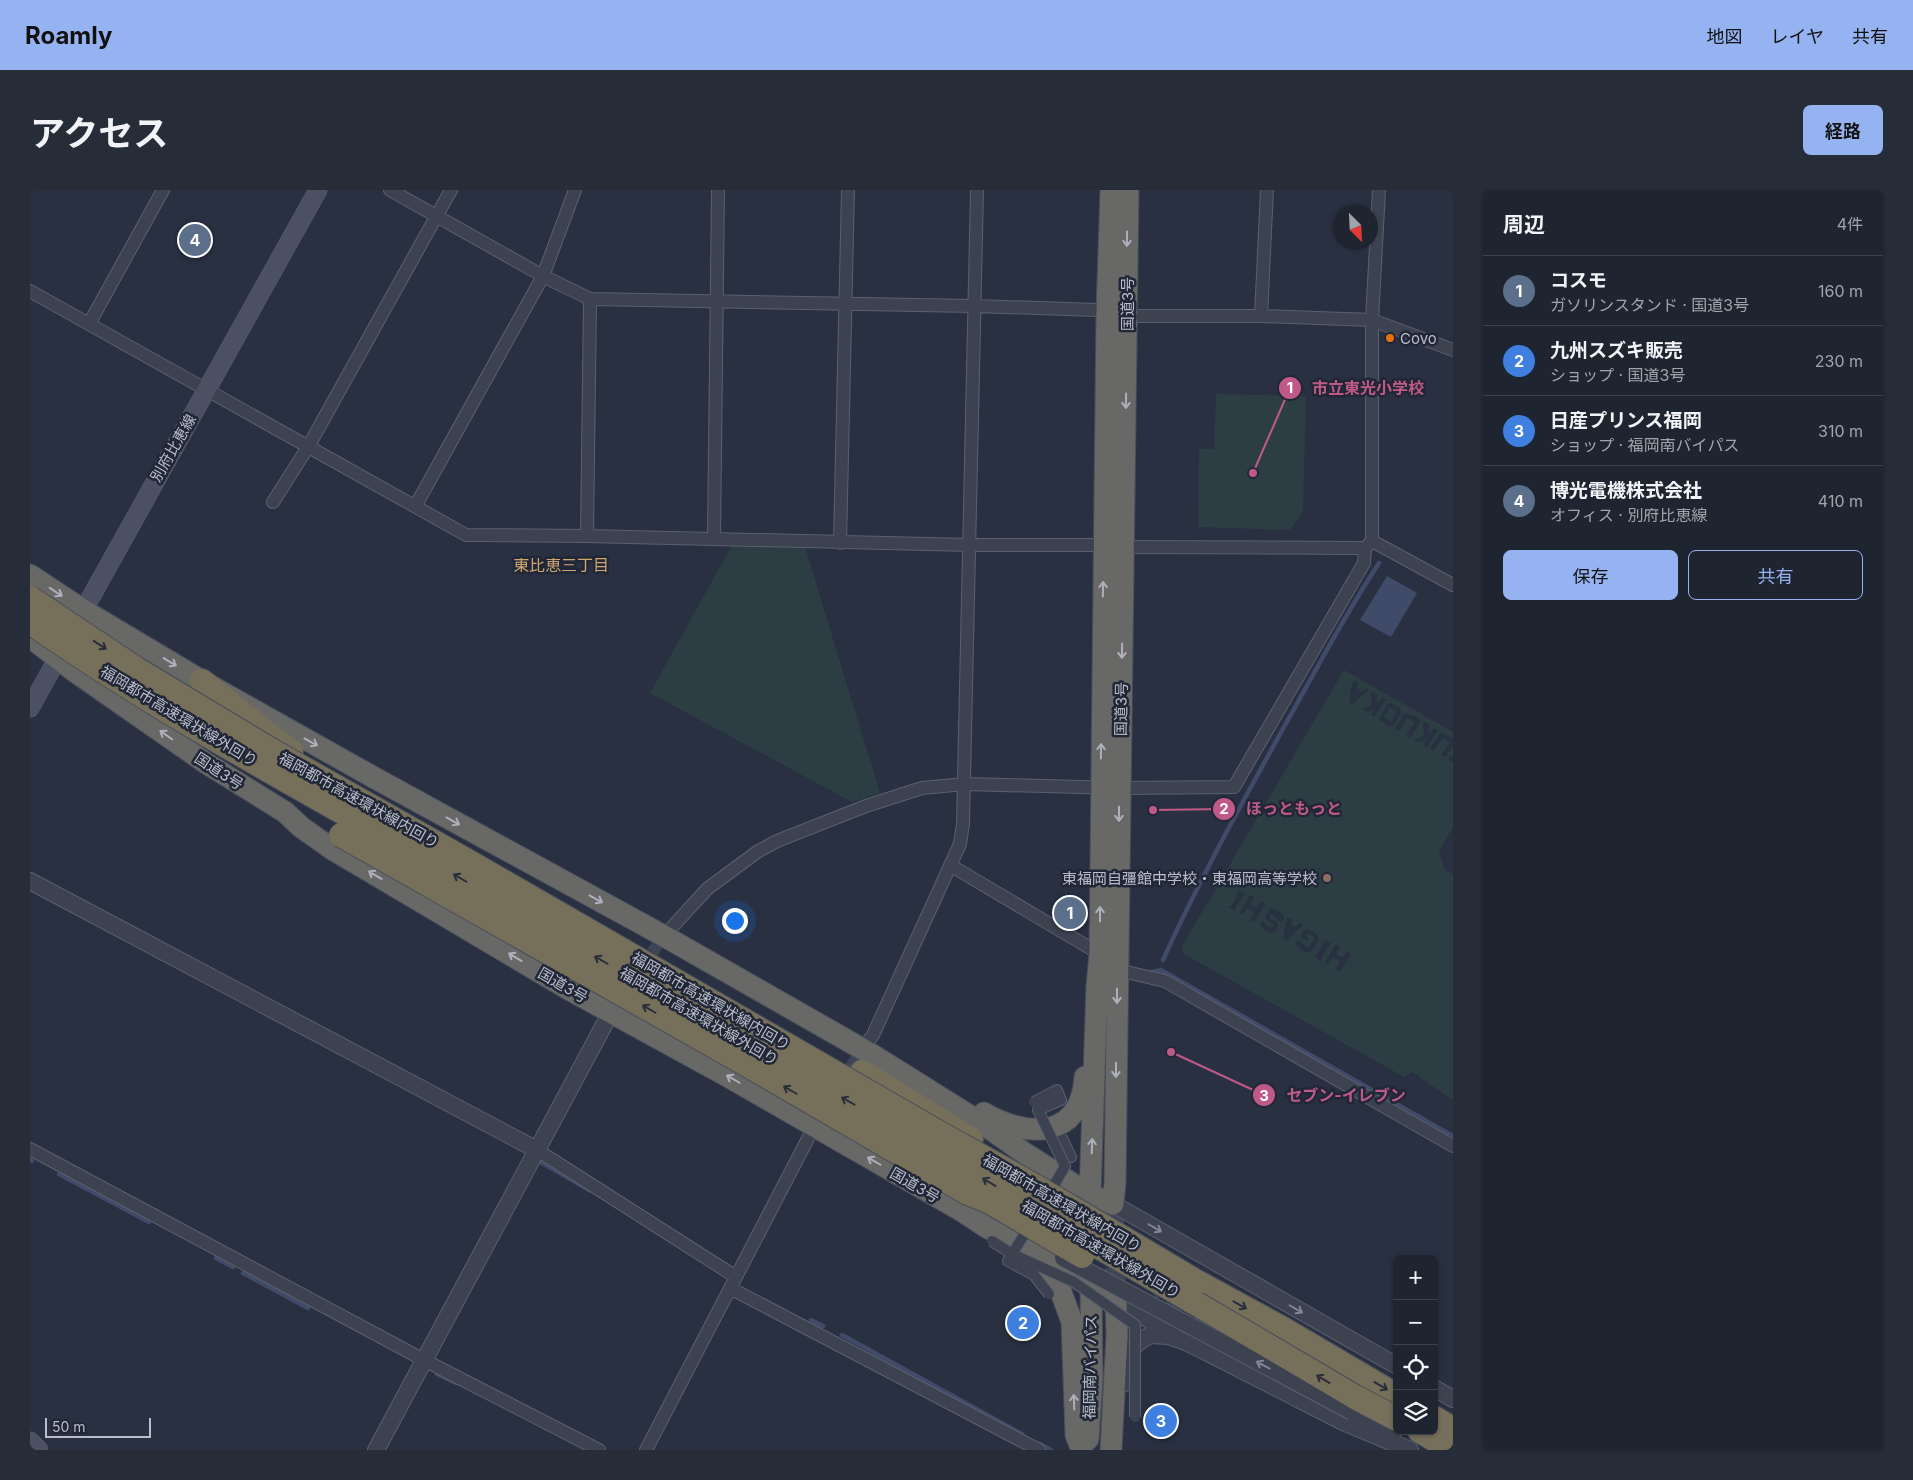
<!DOCTYPE html>
<html lang="ja">
<meta charset="utf-8">
<style>
body{margin:0;font-family:Inter,"Noto Sans JP",sans-serif;background:#272c39;color:#f1f3f6}
.controls{position:absolute;right:15px;bottom:15px;display:grid;overflow:hidden;border-radius:8px;box-shadow:0 1px 4px #0004}
.controls button{width:45px;height:45px;display:grid;place-items:center;padding:0;border:0;border-bottom:1px solid #3c414d;background:#1f2431;color:#f1f3f6;font:25px sans-serif}
.compass{position:absolute;left:1303px;top:15px;width:45px;height:45px;border-radius:50%;background:#1f2431;box-shadow:0 1px 4px #0004;rotate:156deg}
.scale{position:absolute;left:15px;bottom:12px;width:106px;box-sizing:border-box;padding-left:5px;border:2px solid #babecb;border-top:0;font-size:14px;line-height:18px;white-space:nowrap;color:#babecb;-webkit-text-stroke:4px #212736;paint-order:stroke}
.you{position:absolute;left:704px;top:730px;width:18px;height:18px;margin:-12px;border:4px solid #fff;border-radius:50%;background:#1a73e8;box-shadow:0 0 0 8px #1a73e833}
.badge{display:grid;place-items:center;width:32px;height:32px;border-radius:50%;background:#95b2f1;color:#fff;font-size:16px;font-weight:700}
.pin{position:absolute;translate:-50% -50%;border:2px solid #fff;box-shadow:0 1px 5px #0006}
.list{margin:0;padding:0;list-style:none}
h2{display:flex;justify-content:space-between;align-items:center;height:65px;margin:0;padding:0 20px;font-size:21px}
h2 small{font-size:16px;font-weight:400;color:#a1a4ab}
.list li{display:grid;grid-template-columns:32px 1fr auto;gap:15px;align-items:center;box-sizing:border-box;height:70px;padding:0 20px;border-top:1px solid #3c414d}
.list b{display:block;font-size:19px;white-space:nowrap}
.list p{margin:0;font-size:16px;white-space:nowrap;color:#a1a4ab}
.list em{font-size:16px;font-style:normal;color:#a1a4ab}
.actions{display:flex;gap:10px;padding:15px 20px}
.actions a{flex:1;padding:11px 0;border:1px solid #95b2f1;border-radius:8px;text-align:center;font-size:18px;color:#95b2f1}
.actions .main{background:#95b2f1;color:#111}
.icon{flex:none;width:28px;height:28px;fill:none;stroke:currentColor;stroke-width:2;stroke-linecap:round;stroke-linejoin:round}
.map{position:relative;flex:none;width:1423px;height:1260px;overflow:hidden;border-radius:8px}
header{display:flex;align-items:center;gap:30px;box-sizing:border-box;height:70px;padding:0 25px;background:#95b2f1;color:#111}
header strong{font-size:24px}
nav{display:flex;gap:28px;margin-inline-start:auto;font-size:18px}
.intro{display:flex;align-items:center;justify-content:space-between;box-sizing:border-box;height:120px;padding:0 30px}
h1{margin:0;font-size:35px}
.button{padding:12px 22px;border-radius:8px;background:#95b2f1;color:#111;font-size:18px;font-weight:700}
main{display:flex;gap:30px;padding:0 30px}
aside{flex:1;background:#1f2431;border-radius:8px;box-shadow:0 1px 4px #0004}
.map>svg:first-child{display:block}
.green{fill:#2c3e43;fill-rule:evenodd}
.water{fill:#404b69}
.lines{fill:none;stroke-linecap:round;stroke-linejoin:round}
.stream{stroke:#404b69;stroke-width:4.5}
.minor-tunnel{stroke:#3f4556;stroke-width:12;stroke-dasharray:12 6;stroke-linecap:butt}
.tertiary-tunnel{stroke:#3f4556;stroke-width:16;stroke-dasharray:16 8;stroke-linecap:butt}
.trunk-tunnel{stroke:#3f4556;stroke-width:21;stroke-dasharray:21 11;stroke-linecap:butt}
.pedestrian-casing{stroke:#5b606e;stroke-width:12}
.minor-casing{stroke:#5b606e;stroke-width:14}
.tertiary-casing{stroke:#5b606e;stroke-width:18}
.secondary-casing{stroke:#5b606e;stroke-width:19}
.trunk-casing{stroke:#474d5b;stroke-width:23}
.motorway-casing{stroke:#474d5b;stroke-width:26}
.pedestrian{stroke:#3d4251;stroke-width:10}
.minor{stroke:#3d4251;stroke-width:12}
.tertiary{stroke:#3d4251;stroke-width:16}
.secondary{stroke:#4b5163;stroke-width:18}
.trunk{stroke:#686866;stroke-width:21}
.motorway{stroke:#766f5a;stroke-width:24}
.pedestrian-bridge-casing{stroke:#5b606e;stroke-width:12;stroke-linecap:butt}
.tertiary-bridge-casing{stroke:#5b606e;stroke-width:18;stroke-linecap:butt}
.motorway-bridge-casing{stroke:#474d5b;stroke-width:26;stroke-linecap:butt}
.pedestrian-bridge{stroke:#3d4251;stroke-width:10}
.tertiary-bridge{stroke:#3d4251;stroke-width:16}
.motorway-bridge{stroke:#766f5a;stroke-width:24}
.oneway{stroke:#aeb1bc}
.oneway2{stroke:#2a2e3a}
.oneway3{stroke:#828694}
.food-dot{fill:#e8710a;stroke:#212736;stroke-width:2}
.education-dot{fill:#8d6e63;stroke:#212736;stroke-width:2}
.labels{text-anchor:middle;dominant-baseline:central;stroke-width:5;stroke-linejoin:round;paint-order:stroke}
.street-label{font-size:15px;fill:#babecb;stroke:#212736}
.poi-label{font-size:15px;fill:#babecb;stroke:#212736;text-anchor:start}
.neighbourhood-label{font-size:16px;fill:#cfa771;stroke:#212736}
.leader{fill:none;stroke:#bf5a88;stroke-width:2}
.callout-dot{fill:#bf5a88;stroke:#212736;stroke-width:2}
.mark-label{font-size:15px;text-anchor:middle;font-weight:bold;fill:#fff}
.callout-label{font-size:16px;text-anchor:middle;font-weight:bold;fill:#bf5a88;stroke:#212736;stroke-width:5;stroke-linejoin:round;paint-order:stroke}
</style>
<header>
<strong>Roamly</strong>
<nav><a>地図</a><a>レイヤ</a><a>共有</a></nav>
</header>
<div class="intro"><h1>アクセス</h1><a class="button">経路</a></div>
<main>
<div class="map">
<svg width="1423" height="1260" viewBox="0 0 1423 1260">
<rect width="100%" height="100%" fill="#293041"/>
<path class="green" d="M 1186,204 L 1276,206 L 1273,321 L 1260,340 L 1168,337 L 1169,259 L 1184,259 Z
M 702,355 L 775,357 L 850,603 L 822,612 L 620,503 Z
M 1314,480 L 1423,542 L 1423,548 L 1410,543 L 1400,558 L 1404,561 L 1412,548 L 1420,552 L 1411,565 L 1415,567 L 1423,556 L 1423,567 L 1420,566 L 1418,570 L 1423,572 L 1423,637 L 1409,661 L 1415,680 L 1423,684 L 1423,910 L 1382,882 L 1374,887 L 1154,764 L 1152,756 ZM 1323,491 L 1328,493 L 1327,498 L 1332,502 L 1336,498 L 1339,500 L 1323,514 L 1319,512 ZM 1341,501 L 1347,504 L 1347,514 L 1352,507 L 1356,510 L 1344,527 L 1341,525 L 1345,519 L 1337,522 L 1332,519 L 1342,516 ZM 1358,513 L 1360,513 L 1370,518 L 1371,523 L 1364,535 L 1360,537 L 1350,531 L 1350,528 ZM 1375,523 L 1389,528 L 1390,533 L 1380,548 L 1376,545 L 1385,532 L 1377,528 L 1369,541 L 1365,539 ZM 1393,531 L 1399,534 L 1399,544 L 1404,538 L 1408,540 L 1397,557 L 1393,555 L 1397,549 L 1389,552 L 1384,550 L 1394,546 ZM 1209,700 L 1215,703 L 1206,717 L 1205,721 L 1198,717 L 1202,715 ZM 1220,705 L 1224,707 L 1220,714 L 1226,718 L 1231,711 L 1235,714 L 1224,732 L 1220,730 L 1224,722 L 1217,718 L 1212,725 L 1209,724 ZM 1240,718 L 1253,724 L 1254,729 L 1252,732 L 1241,724 L 1239,728 L 1247,732 L 1248,736 L 1245,742 L 1242,743 L 1233,739 L 1230,733 L 1233,731 L 1236,735 L 1242,738 L 1244,735 L 1235,729 ZM 1257,727 L 1262,729 L 1261,734 L 1266,737 L 1269,733 L 1273,735 L 1257,750 L 1253,748 ZM 1278,739 L 1287,744 L 1289,749 L 1282,761 L 1277,763 L 1267,757 L 1266,754 L 1268,750 L 1278,758 L 1285,748 L 1279,743 L 1277,744 L 1276,746 L 1279,748 L 1277,751 L 1270,746 L 1273,741 ZM 1295,750 L 1301,753 L 1292,766 L 1291,771 L 1284,767 L 1287,765 ZM 1306,754 L 1310,757 L 1306,764 L 1312,768 L 1317,761 L 1321,764 L 1310,782 L 1306,779 L 1310,771 L 1303,767 L 1298,775 L 1295,773 Z
M 1360,517 L 1367,522 L 1361,532 L 1354,528 Z"/>
<path class="water" d="M 1357,386 L 1387,403 L 1361,447 L 1330,430 Z"/>
<g class="lines">
<path class="stream" d="M 1133,770 C 1169,690 1212,613 1254,537 C 1285,482 1314,426 1349,373
M 1118,783 L 1131,780 L 1423,946
M 0,970 L 2,971
M 509,971 L 559,1000
M 29,984 L 119,1032
M 186,1068 L 203,1077
M 213,1083 L 278,1118
M 781,1130 L 793,1136
M 812,1145 L 992,1244
M 407,1184 L 426,1193
M 1010,1254 L 1021,1260"/>
<path class="minor-tunnel" d="M 612,777 L 634,746
M 811,893 L 832,859"/>
<path class="tertiary-tunnel" d="M 1125,1091 L 1152,1134 L 1176,1162"/>
<path class="trunk-tunnel" d="M 1083,1014 L 1086,1111"/>
<defs>
<path id="pedestrian" d="M 1021,947 L 1030,944 L 1041,967"/>
<path id="minor" d="M 360,0 L 513,86 L 560,109 L 944,116 L 1067,120 L 1108,126 L 1231,126 L 1342,130 L 1423,160
M 0,101 L 436,345 L 557,346 L 939,355 L 1074,355
M 1231,126 L 1237,0
M 59,134 L 133,0
M 243,312 L 278,257 L 421,0
M 386,315 L 513,86 L 545,0
M 557,346 L 560,109
M 684,348 L 688,0
M 1342,351 L 1342,130 L 1349,0
M 810,353 L 818,0
M 1094,357 L 1335,358 L 1342,351 L 1423,395
M 920,675 L 1070,764
M 634,746 L 677,699 L 727,662 L 747,651 L 836,616 L 892,598 L 935,594 L 1089,598 L 1204,597 L 1334,373 L 1335,358
M 1088,780 L 1135,791 L 1423,956
M 832,859 L 843,845 L 930,654 L 933,634 L 947,0
M 0,959 L 394,1170 L 569,1260
M 507,960 L 706,1087
M 700,1098 L 1009,1260
M 616,1260 L 784,937"/>
<path id="tertiary" d="M 0,691 L 507,960
M 1083,1014 L 1367,1176
M 1086,1111 L 1144,1144
M 1095,1193 L 1096,1174 L 1100,1161 L 1109,1152 L 1120,1145 L 1138,1146 L 1153,1151 L 1176,1162 L 1313,1232 L 1380,1260
M 1404,1198 L 1423,1209
M 1322,1222 L 1363,1242
M 346,1260 L 581,822"/>
<path id="secondary" d="M 47,432 L 288,0
M 0,518 L 34,457
M 0,1251 L 9,1260"/>
<path id="trunk" d="M 0,385 L 53,420 L 172,491 L 343,587 L 634,746 L 841,864 L 956,936 L 990,960 L 1060,1005 L 1083,1014 L 1085,993 L 1098,0
M 0,447 L 44,481 L 176,573 L 255,622 L 271,637 L 302,659 L 540,800 L 697,886 L 932,1021 L 956,1037 L 1008,1064 L 1086,1111 L 1087,1145 L 1081,1260
M 954,923 C 997,948 1051,950 1055,887
M 1060,1005 L 1067,796 L 1070,764 L 1077,121 L 1081,0
M 1002,1066 L 1031,1102 L 1042,1132 L 1046,1245 L 1052,1260
M 1058,1249 L 1062,1190 L 1061,1095"/>
<path id="motorway" d="M 172,491 L 240,546 L 261,561
M 832,882 L 941,949
M 1167,1092 L 1255,1140 L 1367,1206
M 1404,1228 L 1423,1239
M 1390,1241 L 1423,1260"/>
</defs>
<use href="#pedestrian" class="pedestrian-casing"/>
<use href="#minor" class="minor-casing"/>
<use href="#tertiary" class="tertiary-casing"/>
<use href="#secondary" class="secondary-casing"/>
<use href="#trunk" class="trunk-casing"/>
<use href="#motorway" class="motorway-casing"/>
<use href="#pedestrian" class="pedestrian"/>
<use href="#minor" class="minor"/>
<use href="#tertiary" class="tertiary"/>
<use href="#secondary" class="secondary"/>
<use href="#trunk" class="trunk"/>
<use href="#motorway" class="motorway"/>
<defs>
<path id="pedestrian-bridge" d="M 1004,912 L 1027,900 L 1031,910 L 1008,920 L 1035,976 L 1018,1006
M 1000,1035 L 978,1071 L 1004,1085 L 1019,1104
M 962,1051 L 982,1064 L 1044,1092 L 1105,1135 L 1105,1227"/>
<path id="tertiary-bridge" d="M 1033,1068 L 1322,1222"/>
<path id="motorway-bridge" d="M 0,408 L 108,480 L 241,560 L 441,673 L 911,944 L 1012,1000 L 1167,1092
M 0,432 C 137,528 286,606 431,689 C 730,860 1029,1032 1325,1207 L 1367,1229
M 311,645 L 707,869 L 938,1003 L 960,1012 L 1052,1066"/>
</defs>
<use href="#pedestrian-bridge" class="pedestrian-bridge-casing"/>
<use href="#tertiary-bridge" class="tertiary-bridge-casing"/>
<use href="#motorway-bridge" class="motorway-bridge-casing"/>
<use href="#pedestrian-bridge" class="pedestrian-bridge"/>
<use href="#tertiary-bridge" class="tertiary-bridge"/>
<use href="#motorway-bridge" class="motorway-bridge"/>
</g>
<defs><path id="oneway-shaft" d="M-6 0H5M1.5-3L5.5 0L1.5 3" fill="none" stroke-width="1.6" stroke-linecap="round" stroke-linejoin="round" transform="scale(1.25)"/></defs>
<g class="oneway">
<use href="#oneway-shaft" transform="translate(1097 49) rotate(91)"/>
<use href="#oneway-shaft" transform="translate(1096 211) rotate(91)"/>
<use href="#oneway-shaft" transform="translate(1073 399) rotate(-89)"/>
<use href="#oneway-shaft" transform="translate(26 402) rotate(34)"/>
<use href="#oneway-shaft" transform="translate(1092 461) rotate(91)"/>
<use href="#oneway-shaft" transform="translate(140 472) rotate(31)"/>
<use href="#oneway-shaft" transform="translate(136 545) rotate(-145)"/>
<use href="#oneway-shaft" transform="translate(281 552) rotate(29)"/>
<use href="#oneway-shaft" transform="translate(1071 561) rotate(-89)"/>
<use href="#oneway-shaft" transform="translate(1089 624) rotate(90)"/>
<use href="#oneway-shaft" transform="translate(423 631) rotate(29)"/>
<use href="#oneway-shaft" transform="translate(345 685) rotate(-149)"/>
<use href="#oneway-shaft" transform="translate(566 709) rotate(29)"/>
<use href="#oneway-shaft" transform="translate(1070 724) rotate(-90)"/>
<use href="#oneway-shaft" transform="translate(485 767) rotate(-149)"/>
<use href="#oneway-shaft" transform="translate(1087 806) rotate(90)"/>
<use href="#oneway-shaft" transform="translate(1086 880) rotate(91)"/>
<use href="#oneway-shaft" transform="translate(703 889) rotate(-150)"/>
<use href="#oneway-shaft" transform="translate(1062 956) rotate(-88)"/>
<use href="#oneway-shaft" transform="translate(844 971) rotate(-150)"/>
<use href="#oneway-shaft" transform="translate(1044 1212) rotate(-92)"/>
</g>
<g class="oneway2">
<use href="#oneway-shaft" transform="translate(70 455) rotate(33)"/>
<use href="#oneway-shaft" transform="translate(430 688) rotate(-150)"/>
<use href="#oneway-shaft" transform="translate(571 770) rotate(-150)"/>
<use href="#oneway-shaft" transform="translate(619 819) rotate(-150)"/>
<use href="#oneway-shaft" transform="translate(760 900) rotate(-150)"/>
<use href="#oneway-shaft" transform="translate(818 911) rotate(-151)"/>
<use href="#oneway-shaft" transform="translate(959 992) rotate(-149)"/>
<use href="#oneway-shaft" transform="translate(1210 1115) rotate(29)"/>
<use href="#oneway-shaft" transform="translate(1293 1189) rotate(-149)"/>
<use href="#oneway-shaft" transform="translate(1351 1196) rotate(31)"/>
</g>
<g class="oneway3">
<use href="#oneway-shaft" transform="translate(1125 1038) rotate(30)"/>
<use href="#oneway-shaft" transform="translate(1266 1119) rotate(30)"/>
<use href="#oneway-shaft" transform="translate(1233 1175) rotate(-152)"/>
</g>
<circle class="food-dot" cx="1360" cy="148" r="5"/>
<circle class="education-dot" cx="1297" cy="688" r="5"/>
<g class="labels">
<g class="street-label">
<text transform="translate(1097 114) rotate(-90)">国道3号</text>
<text transform="translate(143 258) rotate(-60)">別府比恵線</text>
<text transform="translate(1091 519) rotate(-89)">国道3号</text>
<text transform="translate(149 526) rotate(31)">福岡都市高速環状線外回り</text>
<text transform="translate(189 581) rotate(33)">国道3号</text>
<text transform="translate(329 610) rotate(29)">福岡都市高速環状線内回り</text>
<text transform="translate(533 795) rotate(30)">国道3号</text>
<text transform="translate(681 811) rotate(30)">福岡都市高速環状線内回り</text>
<text transform="translate(669 826) rotate(30)">福岡都市高速環状線外回り</text>
<text transform="translate(885 995) rotate(30)">国道3号</text>
<text transform="translate(1032 1013) rotate(30)">福岡都市高速環状線内回り</text>
<text transform="translate(1071 1059) rotate(30)">福岡都市高速環状線外回り</text>
<text transform="translate(1060 1177) rotate(-89)">福岡南バイパス</text>
</g>
<g class="poi-label">
<text x="1370" y="148">Covo</text>
<text x="1287" y="688" text-anchor="end">東福岡自彊館中学校・東福岡高等学校</text>
</g>
<g class="neighbourhood-label">
<text x="531" y="375">東比恵三丁目</text>
</g>
</g>
<path class="leader" d="M1223 283L1260 198M1123 620L1194 619M1141 862L1234 905"/>
<g class="callout-dot">
<circle cx="1223" cy="283" r="5"/>
<circle cx="1123" cy="620" r="5"/>
<circle cx="1141" cy="862" r="5"/>
<circle cx="1260" cy="198" r="12"/>
<circle cx="1194" cy="619" r="12"/>
<circle cx="1234" cy="905" r="12"/>
</g>
<g class="mark-label">
<text x="1260" y="203">1</text>
<text x="1194" y="624">2</text>
<text x="1234" y="911">3</text>
</g>
<g class="callout-label">
<text x="1338" y="204">市立東光小学校</text>
<text x="1264" y="624">ほっともっと</text>
<text x="1316" y="911">セブン-イレブン</text>
</g>
</svg>
<div class="controls">
<button>+</button>
<button>−</button>
<button><svg class="icon" aria-label="locate" viewBox="0 0 24 24"><circle cx="12" cy="12" r="6"/><path d="M12 2v4M12 18v4M2 12h4M18 12h4"/></svg></button>
<button><svg class="icon" aria-label="layers" viewBox="0 0 24 24"><path d="M12 4l9 5-9 5-9-5zM3 14l9 5 9-5"/></svg></button>
</div>
<svg class="compass" viewBox="-18 -18 36 36"><path d="M0-13l5 13h-10z" fill="#e53935"/><path d="M0 13l5-13h-10z" fill="#a1a4ab"/></svg>
<div class="scale">50 m</div>
<div class="you"></div>
<div class="pin badge" style="left:1040px;top:723px;background:#5c6f8a">1</div>
<div class="pin badge" style="left:993px;top:1133px;background:#3f7fe0">2</div>
<div class="pin badge" style="left:1131px;top:1231px;background:#3f7fe0">3</div>
<div class="pin badge" style="left:165px;top:50px;background:#5c6f8a">4</div>
</div>
<aside>
<h2>周辺<small>4件</small></h2>
<ul class="list">
<li><span class="badge" style="background:#5c6f8a">1</span><div><b>コスモ</b><p>ガソリンスタンド · 国道3号</p></div><em>160 m</em></li>
<li><span class="badge" style="background:#3f7fe0">2</span><div><b>九州スズキ販売</b><p>ショップ · 国道3号</p></div><em>230 m</em></li>
<li><span class="badge" style="background:#3f7fe0">3</span><div><b>日産プリンス福岡</b><p>ショップ · 福岡南バイパス</p></div><em>310 m</em></li>
<li><span class="badge" style="background:#5c6f8a">4</span><div><b>博光電機株式会社</b><p>オフィス · 別府比恵線</p></div><em>410 m</em></li>
</ul>
<div class="actions"><a class="main">保存</a><a>共有</a></div>
</aside>
</main>
